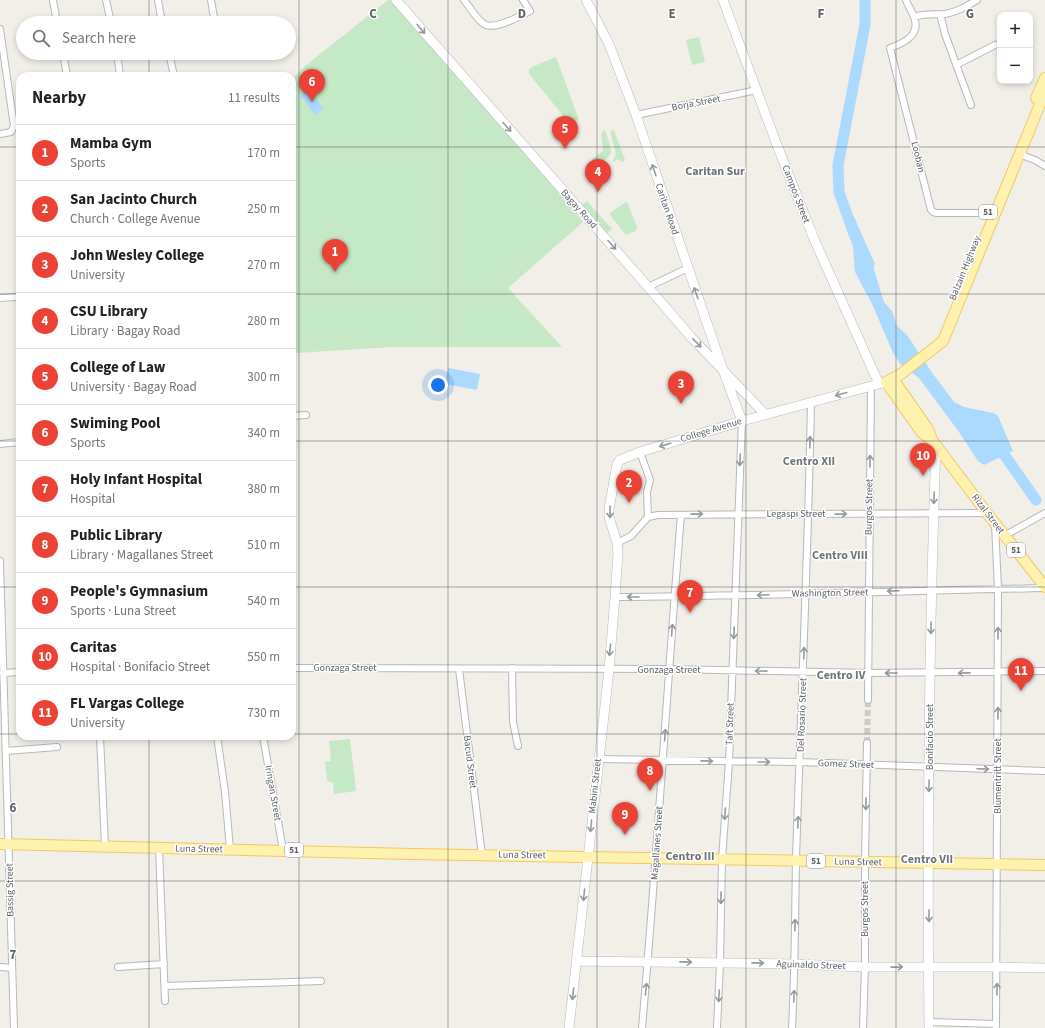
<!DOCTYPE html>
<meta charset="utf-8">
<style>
body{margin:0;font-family:"Source Sans 3",sans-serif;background:#f6f6f6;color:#222}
.controls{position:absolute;right:12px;top:12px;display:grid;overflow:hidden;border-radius:8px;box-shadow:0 2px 6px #0003}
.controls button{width:36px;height:36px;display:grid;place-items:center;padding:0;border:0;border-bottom:1px solid #e0e0e0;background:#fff;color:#222;font:20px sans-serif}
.you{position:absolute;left:438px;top:385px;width:14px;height:14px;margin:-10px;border:3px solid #fff;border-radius:50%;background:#1a73e8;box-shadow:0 0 0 6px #1a73e833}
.badge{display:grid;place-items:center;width:26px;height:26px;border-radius:50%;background:#ea4335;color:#fff;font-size:13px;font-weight:700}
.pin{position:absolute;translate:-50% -33px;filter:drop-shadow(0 1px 2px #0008)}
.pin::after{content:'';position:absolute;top:21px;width:14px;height:12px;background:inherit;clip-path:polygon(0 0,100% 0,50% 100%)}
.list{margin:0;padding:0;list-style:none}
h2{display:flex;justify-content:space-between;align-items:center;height:52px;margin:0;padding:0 16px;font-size:17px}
h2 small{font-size:13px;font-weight:400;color:#767676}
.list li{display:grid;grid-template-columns:26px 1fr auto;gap:12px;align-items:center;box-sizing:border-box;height:56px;padding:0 16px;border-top:1px solid #e0e0e0}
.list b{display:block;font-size:15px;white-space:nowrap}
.list p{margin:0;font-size:13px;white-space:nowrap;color:#767676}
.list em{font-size:13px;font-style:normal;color:#767676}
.icon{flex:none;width:22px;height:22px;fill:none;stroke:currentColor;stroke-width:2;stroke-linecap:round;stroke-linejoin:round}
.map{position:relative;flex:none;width:1045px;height:1028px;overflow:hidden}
.search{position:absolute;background:#fff;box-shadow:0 2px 6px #0003;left:16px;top:16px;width:280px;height:44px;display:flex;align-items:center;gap:10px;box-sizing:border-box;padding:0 14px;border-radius:22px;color:#767676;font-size:15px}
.panel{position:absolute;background:#fff;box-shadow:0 2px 6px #0003;left:16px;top:72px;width:280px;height:668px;border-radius:12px}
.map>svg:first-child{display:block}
.green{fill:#c5e8c5}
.water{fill:#aadaff}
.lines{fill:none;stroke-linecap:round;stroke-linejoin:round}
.river{stroke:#aadaff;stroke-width:11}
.street-tunnel{stroke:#ccccc8;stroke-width:6;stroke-dasharray:6 3;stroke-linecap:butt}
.street-casing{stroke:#b5b8bc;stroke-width:8}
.secondary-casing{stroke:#b6babf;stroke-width:10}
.primary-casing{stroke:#f2c960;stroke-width:12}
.street{stroke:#fff;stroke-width:6}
.secondary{stroke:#fff;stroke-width:9}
.primary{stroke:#fff2af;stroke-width:10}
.oneway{stroke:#979a9d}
.grid{fill:none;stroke:#5f6368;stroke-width:1;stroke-opacity:0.55}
.labels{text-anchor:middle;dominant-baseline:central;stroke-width:3;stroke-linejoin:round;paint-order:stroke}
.shield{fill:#fff;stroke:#8f9295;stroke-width:1}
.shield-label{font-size:9px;font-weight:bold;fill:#5f6368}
.street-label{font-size:10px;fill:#5f6368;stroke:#fff}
.quarter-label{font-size:12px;font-weight:bold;fill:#70757a;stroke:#fff}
.grid-label{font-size:13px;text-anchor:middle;font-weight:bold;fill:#5f6368;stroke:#fff;stroke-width:3;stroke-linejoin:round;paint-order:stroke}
</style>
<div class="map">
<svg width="1045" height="1028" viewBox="0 0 1045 1028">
<rect width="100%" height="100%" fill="#f1efe8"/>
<path class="green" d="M 388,0 L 390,0 L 474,93 L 583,222 L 508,288 L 562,347 L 392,347 L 296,353 L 292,340 L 292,79 L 305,66 Z
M 699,37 L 705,62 L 692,65 L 686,40 Z
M 556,57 L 579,120 L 570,124 L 529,74 L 529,70 L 532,67 Z
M 605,130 C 612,153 617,152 596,167 L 592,159 L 603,151 L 601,133 Z
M 614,130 L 625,160 L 622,162 L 617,159 L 614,162 L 613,161 L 616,154 L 610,131 Z
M 587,201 L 612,229 L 607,233 L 582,205 Z
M 626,202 L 628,204 L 637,227 L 636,231 L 626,235 L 610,215 L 611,212 Z
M 350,739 L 356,791 L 334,794 L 333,783 L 329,782 L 327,779 L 325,762 L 331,761 L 329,741 Z"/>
<path class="water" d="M 309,89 L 323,108 L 315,115 L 300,96 Z
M 854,217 L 875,264 L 874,266 L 874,270 L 884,302 L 892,311 L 897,326 L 907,335 L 933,374 L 954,402 L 964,407 L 993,413 L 998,416 L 1013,451 L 984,465 L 978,461 L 959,432 L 919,378 L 901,365 L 893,353 L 873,306 L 855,272 L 853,247 L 845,224 Z
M 448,368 L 480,374 L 477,390 L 445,384 Z"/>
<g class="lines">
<path class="river" d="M 854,234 L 839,192 L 838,165 L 865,25 L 865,0
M 996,443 L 1036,500"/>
<path class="street-tunnel" d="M 867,743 L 868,700"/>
<defs>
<path id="street" d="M 53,0 L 57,23
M 106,0 L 111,23
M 158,0 L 162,23
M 211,0 L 215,23
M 464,0 C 470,7 476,19 484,24 C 494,31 520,16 530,11 L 523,0
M 906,0 C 908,6 912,11 914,17 C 921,35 904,43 890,48 L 931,210 L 933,212 L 937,213 L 987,213
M 940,14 L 945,34 L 971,105
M 914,17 C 925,13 934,15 945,14 C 957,12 967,6 977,0
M 0,29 L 14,126 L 11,132 L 0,134
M 63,53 L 67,76
M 117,53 L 120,76
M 169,53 L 174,76
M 956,65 L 995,45
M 636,115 L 757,90
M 1019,154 L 1035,160 L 1045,166
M 648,287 L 688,268
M 0,298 L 16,297
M 292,416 L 306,415
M 0,444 L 20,442
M 640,452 L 650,480 L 647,492 L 648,517
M 995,524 L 998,589 L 996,1028
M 1004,536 L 1045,513
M 617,543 L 631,536 L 648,517 L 658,515 L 987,513
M 0,561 L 14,1028
M 615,597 C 758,596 902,591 1045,588
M 292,668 L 670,669 L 868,673 L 1045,671
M 512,668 L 513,722 L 518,746
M 459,669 L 482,855
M 3,673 L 20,672
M 868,700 L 871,386
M 100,736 L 105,846
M 217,736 L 225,792 L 230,849
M 263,736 L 283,850
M 6,751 L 57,747
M 598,759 L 800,762 L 1045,771
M 159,848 L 165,1001
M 0,967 L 12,968
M 118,967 L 164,964
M 165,986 L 321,981
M 929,1022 L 996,1024
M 642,1028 C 657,857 667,686 681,515
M 717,1028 L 720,963 L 722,859 L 729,762 L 742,421
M 792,1028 C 795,971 795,915 796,858 C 801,706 808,555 811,403
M 863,1028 L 865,967 L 865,862 L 867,743"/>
<path id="secondary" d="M 396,0 L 648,287 L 691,337 L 766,415
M 586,0 L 609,44 L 636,115 L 723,370 L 742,421
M 723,0 L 777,145 L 814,239 L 879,384
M 577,961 L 795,964 L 865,967 L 997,967 L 1045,968
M 569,1028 L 609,670 L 615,597 L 618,553 L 617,543 L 609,517 L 609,509 L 617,464 L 620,460 L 640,452 L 742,421 L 886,382
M 929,1028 C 927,834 929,639 936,445"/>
<path id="primary" d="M 1036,98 L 1045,78
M 893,379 L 928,429 L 932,440 L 987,513 L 1045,587
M 932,440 L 922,433 L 886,382 L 901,374 L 943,341 L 1045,92
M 0,844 L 412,854 L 1045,865"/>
</defs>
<use href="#street" class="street-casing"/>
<use href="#secondary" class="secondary-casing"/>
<use href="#primary" class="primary-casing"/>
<use href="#street" class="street"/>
<use href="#secondary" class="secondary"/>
<use href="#primary" class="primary"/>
</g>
<defs><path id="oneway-shaft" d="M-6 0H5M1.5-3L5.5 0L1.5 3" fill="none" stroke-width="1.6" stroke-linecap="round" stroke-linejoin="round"/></defs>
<g class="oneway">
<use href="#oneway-shaft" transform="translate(421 29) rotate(49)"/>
<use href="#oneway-shaft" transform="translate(507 127) rotate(48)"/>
<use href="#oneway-shaft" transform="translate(654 170) rotate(-109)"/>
<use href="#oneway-shaft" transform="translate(612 245) rotate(48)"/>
<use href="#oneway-shaft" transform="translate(696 293) rotate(-109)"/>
<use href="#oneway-shaft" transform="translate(697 343) rotate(46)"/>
<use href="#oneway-shaft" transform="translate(841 394) rotate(165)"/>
<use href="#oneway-shaft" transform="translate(810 442) rotate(-89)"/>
<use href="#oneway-shaft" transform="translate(665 445) rotate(164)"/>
<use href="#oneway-shaft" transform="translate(740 460) rotate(92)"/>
<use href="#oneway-shaft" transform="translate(870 461) rotate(-89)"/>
<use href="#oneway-shaft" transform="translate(934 498) rotate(92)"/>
<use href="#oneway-shaft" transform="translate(610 512) rotate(90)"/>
<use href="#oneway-shaft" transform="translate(697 514) rotate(-1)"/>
<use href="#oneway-shaft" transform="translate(841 514) rotate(-1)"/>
<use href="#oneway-shaft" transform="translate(893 591) rotate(178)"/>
<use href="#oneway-shaft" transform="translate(763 595) rotate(177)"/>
<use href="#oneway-shaft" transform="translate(633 597) rotate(180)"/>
<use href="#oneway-shaft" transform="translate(931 628) rotate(91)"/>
<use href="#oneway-shaft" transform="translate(672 630) rotate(-86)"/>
<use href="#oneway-shaft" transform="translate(734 633) rotate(92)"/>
<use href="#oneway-shaft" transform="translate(998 633) rotate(-90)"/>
<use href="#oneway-shaft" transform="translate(610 650) rotate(95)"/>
<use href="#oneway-shaft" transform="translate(804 653) rotate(-88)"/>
<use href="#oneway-shaft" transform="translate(761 671) rotate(-179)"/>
<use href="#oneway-shaft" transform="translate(891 673) rotate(-180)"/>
<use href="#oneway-shaft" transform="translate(964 673) rotate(179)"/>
<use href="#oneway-shaft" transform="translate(998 713) rotate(-90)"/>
<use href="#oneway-shaft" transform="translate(665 735) rotate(-86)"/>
<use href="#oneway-shaft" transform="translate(707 761) rotate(1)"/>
<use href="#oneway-shaft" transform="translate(764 762)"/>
<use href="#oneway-shaft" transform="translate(983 769) rotate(2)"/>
<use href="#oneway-shaft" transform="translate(929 786) rotate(91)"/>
<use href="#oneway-shaft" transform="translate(866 804) rotate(91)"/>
<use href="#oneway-shaft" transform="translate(725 814) rotate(94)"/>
<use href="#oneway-shaft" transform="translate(798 822) rotate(-88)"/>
<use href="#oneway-shaft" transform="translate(591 826) rotate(96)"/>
<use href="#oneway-shaft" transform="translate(584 895) rotate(95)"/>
<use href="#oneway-shaft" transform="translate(721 898) rotate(91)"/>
<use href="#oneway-shaft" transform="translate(929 916) rotate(90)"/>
<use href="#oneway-shaft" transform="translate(795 925) rotate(-89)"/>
<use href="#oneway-shaft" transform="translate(686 962) rotate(1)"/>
<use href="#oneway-shaft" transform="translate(758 963) rotate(1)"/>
<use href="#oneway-shaft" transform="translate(897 967) rotate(-1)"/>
<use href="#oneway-shaft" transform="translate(646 989) rotate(-84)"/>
<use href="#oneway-shaft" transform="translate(997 989) rotate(-89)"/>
<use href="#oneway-shaft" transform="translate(573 994) rotate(97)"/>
<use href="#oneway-shaft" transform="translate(719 996) rotate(93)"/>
<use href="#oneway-shaft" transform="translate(794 996) rotate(-88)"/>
</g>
<path class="grid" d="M 149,0 L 149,23M 299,0 L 299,1028M 448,0 L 448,1028M 597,0 L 597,1028M 746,0 L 746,1028M 896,0 L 896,1028M 149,53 L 149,76M 0,147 L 20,147M 292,147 L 1045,147M 0,294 L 20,294M 292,294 L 1045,294M 0,441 L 20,441M 292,441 L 1045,441M 0,587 L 20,587M 292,587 L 1045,587M 0,734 L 20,734M 292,734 L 1045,734M 149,736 L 149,1028M 0,881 L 1045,881"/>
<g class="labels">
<g class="shield">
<rect x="979" y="205" width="18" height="14" rx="3"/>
<rect x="1007" y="543" width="18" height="14" rx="3"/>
<rect x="285" y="843" width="18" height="14" rx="3"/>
<rect x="807" y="854" width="18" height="14" rx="3"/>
</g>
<g class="shield-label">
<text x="988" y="212">51</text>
<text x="1016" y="550">51</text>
<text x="294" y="850">51</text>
<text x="816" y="861">51</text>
</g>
<g class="street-label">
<text transform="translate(696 103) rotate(-11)">Borja Street</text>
<text transform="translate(918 157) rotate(76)">Looban</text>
<text transform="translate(796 194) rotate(69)">Campos Street</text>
<text transform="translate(579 209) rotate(48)">Bagay Road</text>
<text transform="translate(667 209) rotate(71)">Caritan Road</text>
<text transform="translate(965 268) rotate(-68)">Balzain Highway</text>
<text transform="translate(711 430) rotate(-17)">College Avenue</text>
<text transform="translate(869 507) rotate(-89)">Burgos Street</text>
<text x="796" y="514">Legaspi Street</text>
<text transform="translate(988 514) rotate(53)">Rizal Street</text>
<text transform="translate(830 593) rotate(-1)">Washington Street</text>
<text x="345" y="668">Gonzaga Street</text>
<text x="669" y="670">Gonzaga Street</text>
<text transform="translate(802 715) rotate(-88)">Del Rosario Street</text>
<text transform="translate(730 724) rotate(-88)">Taft Street</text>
<text transform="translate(930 737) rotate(-90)">Bonifacio Street</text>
<text transform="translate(470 762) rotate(83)">Bacud Street</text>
<text transform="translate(846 764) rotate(2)">Gomez Street</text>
<text transform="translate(998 776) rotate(-90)">Blumentritt Street</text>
<text transform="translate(595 786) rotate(-84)">Mabini Street</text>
<text transform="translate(273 793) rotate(80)">Iringan Street</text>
<text transform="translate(657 843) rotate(-86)">Magallanes Street</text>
<text transform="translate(199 849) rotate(1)">Luna Street</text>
<text transform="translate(522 855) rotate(1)">Luna Street</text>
<text transform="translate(858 862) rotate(1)">Luna Street</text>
<text transform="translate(10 890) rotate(-91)">Bassig Street</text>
<text transform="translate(865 909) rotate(-90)">Burgos Street</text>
<text transform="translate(811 965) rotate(2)">Aguinaldo Street</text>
</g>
<g class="quarter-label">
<text x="715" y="171">Caritan Sur</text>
<text x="809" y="461">Centro XII</text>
<text x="840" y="555">Centro VIII</text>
<text x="841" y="675">Centro IV</text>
<text x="690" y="856">Centro III</text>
<text x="927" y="859">Centro VII</text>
</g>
</g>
<g class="grid-label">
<text x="373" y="18">C</text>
<text x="522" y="18">D</text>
<text x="672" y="18">E</text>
<text x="821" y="18">F</text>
<text x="970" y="18">G</text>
<text x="13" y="812">6</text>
<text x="13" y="959">7</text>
</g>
</svg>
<div class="controls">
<button>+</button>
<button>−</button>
</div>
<div class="you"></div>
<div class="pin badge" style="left:335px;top:272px">1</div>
<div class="pin badge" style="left:629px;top:503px">2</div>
<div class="pin badge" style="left:681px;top:404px">3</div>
<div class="pin badge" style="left:598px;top:192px">4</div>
<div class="pin badge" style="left:565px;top:149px">5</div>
<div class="pin badge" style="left:312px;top:102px">6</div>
<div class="pin badge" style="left:690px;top:613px">7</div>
<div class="pin badge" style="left:650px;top:791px">8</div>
<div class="pin badge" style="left:625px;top:835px">9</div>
<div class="pin badge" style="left:923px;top:476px">10</div>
<div class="pin badge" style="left:1021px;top:691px">11</div>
<div class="search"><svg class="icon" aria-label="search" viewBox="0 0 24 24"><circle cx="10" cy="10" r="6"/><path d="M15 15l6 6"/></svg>Search here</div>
<section class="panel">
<h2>Nearby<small>11 results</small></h2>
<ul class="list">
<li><span class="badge">1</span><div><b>Mamba Gym</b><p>Sports</p></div><em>170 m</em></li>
<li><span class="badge">2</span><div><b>San Jacinto Church</b><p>Church · College Avenue</p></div><em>250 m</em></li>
<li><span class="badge">3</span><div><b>John Wesley College</b><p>University</p></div><em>270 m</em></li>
<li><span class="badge">4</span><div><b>CSU Library</b><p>Library · Bagay Road</p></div><em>280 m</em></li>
<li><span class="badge">5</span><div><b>College of Law</b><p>University · Bagay Road</p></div><em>300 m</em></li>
<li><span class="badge">6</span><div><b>Swiming Pool</b><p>Sports</p></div><em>340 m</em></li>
<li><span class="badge">7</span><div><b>Holy Infant Hospital</b><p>Hospital</p></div><em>380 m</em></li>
<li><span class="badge">8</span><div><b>Public Library</b><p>Library · Magallanes Street</p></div><em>510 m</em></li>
<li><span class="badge">9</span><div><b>People's Gymnasium</b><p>Sports · Luna Street</p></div><em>540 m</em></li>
<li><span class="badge">10</span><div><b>Caritas</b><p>Hospital · Bonifacio Street</p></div><em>550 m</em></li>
<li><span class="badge">11</span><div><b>FL Vargas College</b><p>University</p></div><em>730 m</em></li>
</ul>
</section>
</div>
